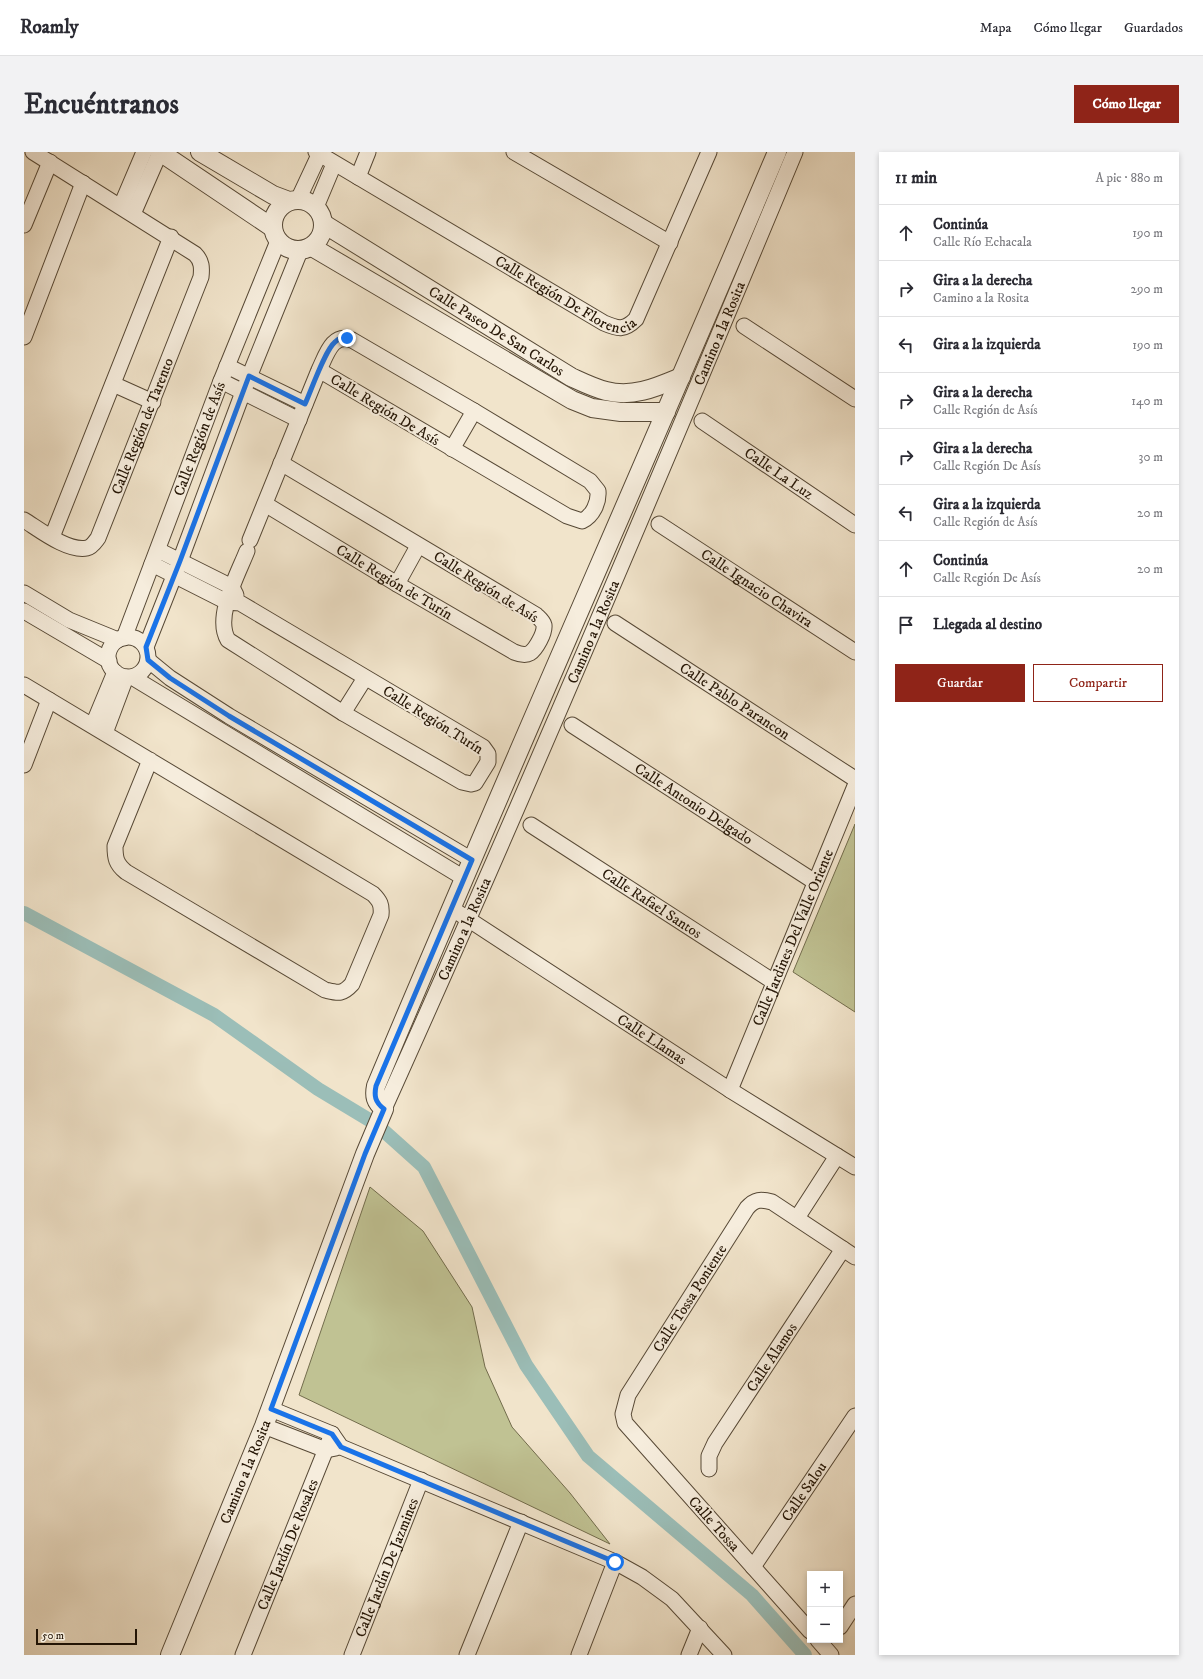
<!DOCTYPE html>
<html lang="es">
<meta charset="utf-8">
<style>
body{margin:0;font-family:"IM FELL DW Pica",serif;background:#f2f2f3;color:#2b2b33}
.controls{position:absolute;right:12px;bottom:12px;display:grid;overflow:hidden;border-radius:0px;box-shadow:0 2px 6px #0003}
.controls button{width:36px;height:36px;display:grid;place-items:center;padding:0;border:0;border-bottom:1px solid #e1e1e2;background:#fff;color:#2b2b33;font:20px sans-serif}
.scale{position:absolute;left:12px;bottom:10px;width:101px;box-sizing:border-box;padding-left:4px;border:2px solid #241505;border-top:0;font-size:11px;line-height:14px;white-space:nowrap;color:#241505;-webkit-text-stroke:3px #f6eddd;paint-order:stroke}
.stop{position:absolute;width:12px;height:12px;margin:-9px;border:3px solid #1a73e8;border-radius:50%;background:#fff}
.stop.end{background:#1a73e8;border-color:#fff;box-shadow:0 1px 4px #0008}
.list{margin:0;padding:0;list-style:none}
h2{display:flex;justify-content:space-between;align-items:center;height:52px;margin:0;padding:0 16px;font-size:17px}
h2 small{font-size:13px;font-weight:400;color:#7c7c81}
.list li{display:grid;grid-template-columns:26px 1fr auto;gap:12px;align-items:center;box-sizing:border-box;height:56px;padding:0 16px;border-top:1px solid #e1e1e2}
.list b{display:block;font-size:15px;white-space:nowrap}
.list p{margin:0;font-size:13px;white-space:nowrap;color:#7c7c81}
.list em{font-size:13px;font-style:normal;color:#7c7c81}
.actions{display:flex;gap:8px;padding:12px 16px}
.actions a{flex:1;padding:9px 0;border:1px solid #8f2418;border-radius:0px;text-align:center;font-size:14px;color:#8f2418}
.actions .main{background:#8f2418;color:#fff}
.icon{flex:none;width:22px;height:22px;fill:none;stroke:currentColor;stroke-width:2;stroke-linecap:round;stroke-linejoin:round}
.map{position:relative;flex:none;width:831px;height:1503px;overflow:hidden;border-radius:0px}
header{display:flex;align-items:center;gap:24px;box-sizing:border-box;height:56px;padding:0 20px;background:#fff;border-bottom:1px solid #e1e1e2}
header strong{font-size:19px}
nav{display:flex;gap:22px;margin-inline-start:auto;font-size:14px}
.intro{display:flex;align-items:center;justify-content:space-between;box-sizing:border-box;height:96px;padding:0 24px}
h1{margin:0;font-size:28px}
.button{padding:10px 18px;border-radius:0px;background:#8f2418;color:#fff;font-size:14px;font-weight:700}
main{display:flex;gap:24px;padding:0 24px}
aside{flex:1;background:#fff;border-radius:0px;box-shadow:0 2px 6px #0003}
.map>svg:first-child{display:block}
.green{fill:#c0c293;stroke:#726c4c}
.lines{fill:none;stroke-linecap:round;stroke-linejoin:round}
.canal{stroke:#9bbeb8;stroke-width:14}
.minor-casing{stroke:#574936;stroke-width:17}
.tertiary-casing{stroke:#574936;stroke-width:20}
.minor{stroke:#f6eddd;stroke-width:15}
.tertiary{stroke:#f6eddd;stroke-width:18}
.route{stroke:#1a73e8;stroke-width:5}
.labels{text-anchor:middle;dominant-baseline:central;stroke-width:4;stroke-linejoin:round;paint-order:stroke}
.street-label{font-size:15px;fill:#241505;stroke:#f6eddd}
</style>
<header>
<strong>Roamly</strong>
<nav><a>Mapa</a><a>Cómo llegar</a><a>Guardados</a></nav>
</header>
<div class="intro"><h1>Encuéntranos</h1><a class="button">Cómo llegar</a></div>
<main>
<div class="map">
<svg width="831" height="1503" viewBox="0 0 831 1503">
<rect width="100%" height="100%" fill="#f1e4cb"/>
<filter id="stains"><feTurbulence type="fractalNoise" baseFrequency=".005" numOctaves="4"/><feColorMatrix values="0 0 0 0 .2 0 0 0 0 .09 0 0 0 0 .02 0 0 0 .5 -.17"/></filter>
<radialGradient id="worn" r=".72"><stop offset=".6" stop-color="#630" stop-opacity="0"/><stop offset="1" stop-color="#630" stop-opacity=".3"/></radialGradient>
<path class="green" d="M 831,672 L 831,860 L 769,820 Z
M 346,1035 L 399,1079 L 448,1155 L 461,1215 L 488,1275 L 546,1341 L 586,1392 L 275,1243 Z"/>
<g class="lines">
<path class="canal" d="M 0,761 L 190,863 L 294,937 L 352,972 L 400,1015 L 502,1213 L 564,1304 L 728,1443 L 781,1503"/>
<defs>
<g id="minor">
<path id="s1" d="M 292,0 L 580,171 C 594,177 600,179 612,167 L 685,0"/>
<path d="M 490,0 L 646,91"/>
<path d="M 334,25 L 344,0"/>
<path d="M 274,48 L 295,3"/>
<path d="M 97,54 L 120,0"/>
<path d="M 292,55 L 310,12"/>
<path d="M 109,62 L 136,0"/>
<path d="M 0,73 L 26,10"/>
<path d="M 720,174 L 831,247"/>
<path d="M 0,185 L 59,31"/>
<path d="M 203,214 L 281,252"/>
<path d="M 197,229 L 275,268"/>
<path d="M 89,232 L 129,250"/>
<path id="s2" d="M 678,269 L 831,373"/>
<path d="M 428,297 L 450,259"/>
<path id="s3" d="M 241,352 L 373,432 L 490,500 C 495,502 501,504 506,501 C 512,497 521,481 520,473 C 519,469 515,466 512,463 L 257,311"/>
<path id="s4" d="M 0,368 C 16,378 44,400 63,396 C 68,395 71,390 74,386 L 177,125 C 178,116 178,109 171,102 L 9,0"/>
<path id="s5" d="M 635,372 L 831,500"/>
<path d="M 28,385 L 147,85"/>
<path d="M 226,388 L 295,218 C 302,204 308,180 328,188 L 450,259 L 566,329 L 574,339 C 575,350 569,364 558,369 L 543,364 L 295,218"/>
<path d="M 134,398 L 208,435 L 212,443"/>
<path d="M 128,412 L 203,450 L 216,451 L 459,595 L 464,602 L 464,610 L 451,631 L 447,632 L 438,630 L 319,561 L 204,488 C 190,465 214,422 223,399"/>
<path d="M 373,432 L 394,394"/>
<path d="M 0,441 L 45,468 L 94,488"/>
<path d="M 0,459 L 85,509"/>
<path id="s6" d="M 591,471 L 831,627"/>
<circle cx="104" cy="505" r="20"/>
<path id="s7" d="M 100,486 L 197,229 L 254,89"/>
<path d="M 122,495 L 156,409 L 219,240 L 276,99"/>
<path d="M 124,508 L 146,526 L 205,564 L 448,708"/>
<path d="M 108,525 L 440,726"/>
<path d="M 0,533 L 349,742 C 356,749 358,753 357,763 L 328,832 C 318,843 314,841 301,838 L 102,720 C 92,712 91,706 91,694 L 126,608"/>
<path d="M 319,561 L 341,526"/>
<path d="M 69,573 L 91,520"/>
<path id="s8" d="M 548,573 L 791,730"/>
<path d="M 81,581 L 102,525"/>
<path d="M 0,613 L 25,548"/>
<path id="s9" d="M 507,673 L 750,830"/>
<path id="s10" d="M 427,756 L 706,938 L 831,1015"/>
<path id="s11" d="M 706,938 L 831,634"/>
<path id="s12" d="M 360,957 C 503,640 638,320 771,0"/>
<path d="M 773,1066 L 813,1004"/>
<path d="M 247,1257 L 308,1282 L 317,1295 L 591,1410 L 618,1425 L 648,1447 L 700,1503"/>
<path d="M 240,1274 L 302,1298 L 312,1296"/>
<path id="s13" d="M 685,1317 L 685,1304 L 691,1291 L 819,1097"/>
<path id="s14" d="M 729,1415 L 831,1264"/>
<path d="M 816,1475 L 831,1452"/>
<path id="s15" d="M 786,1479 L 601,1271 L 599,1262 L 604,1243 L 723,1056 C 731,1047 737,1047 748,1050 L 831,1105"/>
<path d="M 794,1488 L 807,1503"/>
<path id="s16" d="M 219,1503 L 308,1282"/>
<path id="s17" d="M 328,1503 L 397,1328"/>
<path d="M 443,1503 L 497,1370"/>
<path d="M 555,1503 L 591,1410"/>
<path d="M 665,1503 L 676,1476"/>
</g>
<g id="tertiary">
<path d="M 136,0 L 249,76"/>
<path d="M 176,0 L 249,43 L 265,49"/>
<circle cx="274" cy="73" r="25"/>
<path id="s18" d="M 300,72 L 547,225 C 558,230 570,236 582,239 C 609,246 633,235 657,225"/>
<path d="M 288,95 L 548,248 L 568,256 L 597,260 L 642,260"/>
<path id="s19" d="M 146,1503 L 240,1274 L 341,1002 L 360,957 C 351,950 350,944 352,934 C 483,621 621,312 753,0"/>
</g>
</defs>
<use href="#minor" class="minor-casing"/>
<use href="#tertiary" class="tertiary-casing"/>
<use href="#minor" class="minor"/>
<use href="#tertiary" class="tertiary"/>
</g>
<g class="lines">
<path class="route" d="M 323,186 C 318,186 315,186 311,190 C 301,198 287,239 281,252 L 225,224 L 156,409 L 122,495 L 124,508 L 146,526 L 205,564 L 448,708 L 352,934 C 350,944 351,950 360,957 L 341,1002 L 247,1257 L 308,1282 L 317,1295 L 591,1410"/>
</g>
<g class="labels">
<g class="street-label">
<text stroke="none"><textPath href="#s1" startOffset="289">Calle Región De Florencia</textPath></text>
<text stroke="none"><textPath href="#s18" startOffset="203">Calle Paseo De San Carlos</textPath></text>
<text stroke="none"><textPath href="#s12" startOffset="845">Camino a la Rosita</textPath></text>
<text transform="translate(361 258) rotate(31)">Calle Región De Asís</text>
<text stroke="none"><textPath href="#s4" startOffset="206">Calle Región de Tarento</textPath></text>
<text stroke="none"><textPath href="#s7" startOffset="213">Calle Región de Asís</textPath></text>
<text stroke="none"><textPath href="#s2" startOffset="93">Calle La Luz</textPath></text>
<text stroke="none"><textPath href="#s3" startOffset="151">Calle Región de Turín</textPath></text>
<text transform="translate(462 435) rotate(32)">Calle Región de Asís</text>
<text stroke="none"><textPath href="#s5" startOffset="117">Calle Ignacio Chavira</textPath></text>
<text stroke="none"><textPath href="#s12" startOffset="521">Camino a la Rosita</textPath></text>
<text stroke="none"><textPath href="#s6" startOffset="143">Calle Pablo Parancon</textPath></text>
<text transform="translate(409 568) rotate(32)">Calle Región Turín</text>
<text stroke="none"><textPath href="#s8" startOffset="145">Calle Antonio Delgado</textPath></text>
<text stroke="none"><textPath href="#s9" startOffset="144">Calle Rafael Santos</textPath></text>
<text stroke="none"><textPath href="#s12" startOffset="197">Camino a la Rosita</textPath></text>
<text stroke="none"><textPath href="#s11" startOffset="165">Calle Jardines Del Valle Oriente</textPath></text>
<text stroke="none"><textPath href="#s10" startOffset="240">Calle Llamas</textPath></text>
<text stroke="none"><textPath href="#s15" startOffset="422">Calle Tossa Poniente</textPath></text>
<text stroke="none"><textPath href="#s13" startOffset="130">Calle Alamos</textPath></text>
<text stroke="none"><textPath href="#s19" startOffset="198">Camino a la Rosita</textPath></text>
<text stroke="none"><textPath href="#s14" startOffset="91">Calle Salou</textPath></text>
<text transform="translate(690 1372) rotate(48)">Calle Tossa</text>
<text stroke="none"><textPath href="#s16" startOffset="119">Calle Jardín De Rosales</textPath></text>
<text stroke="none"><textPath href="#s17" startOffset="94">Calle Jardín De Jazmines</textPath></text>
</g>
</g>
<rect width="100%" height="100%" filter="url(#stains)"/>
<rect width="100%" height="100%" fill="url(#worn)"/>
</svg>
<div class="controls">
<button>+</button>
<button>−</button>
</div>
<div class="scale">50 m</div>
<div class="stop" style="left:591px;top:1410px"></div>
<div class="stop end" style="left:323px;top:186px"></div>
</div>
<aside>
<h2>11 min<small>A pie · 880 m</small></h2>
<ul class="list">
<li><svg class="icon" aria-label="ahead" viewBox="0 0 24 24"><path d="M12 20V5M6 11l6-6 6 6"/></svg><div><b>Continúa</b><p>Calle Río Echacala</p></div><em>190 m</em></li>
<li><svg class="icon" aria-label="right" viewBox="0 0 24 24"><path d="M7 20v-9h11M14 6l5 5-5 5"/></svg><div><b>Gira a la derecha</b><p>Camino a la Rosita</p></div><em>290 m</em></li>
<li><svg class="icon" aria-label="left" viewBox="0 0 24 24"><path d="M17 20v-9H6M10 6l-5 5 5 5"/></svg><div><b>Gira a la izquierda</b></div><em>190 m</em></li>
<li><svg class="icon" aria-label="right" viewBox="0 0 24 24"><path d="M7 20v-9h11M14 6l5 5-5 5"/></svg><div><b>Gira a la derecha</b><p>Calle Región de Asís</p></div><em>140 m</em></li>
<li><svg class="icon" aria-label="right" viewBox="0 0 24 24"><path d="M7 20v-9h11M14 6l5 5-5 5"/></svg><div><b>Gira a la derecha</b><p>Calle Región De Asís</p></div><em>30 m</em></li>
<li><svg class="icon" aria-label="left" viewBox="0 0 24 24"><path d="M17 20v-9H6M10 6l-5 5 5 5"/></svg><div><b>Gira a la izquierda</b><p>Calle Región de Asís</p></div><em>20 m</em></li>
<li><svg class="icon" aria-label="ahead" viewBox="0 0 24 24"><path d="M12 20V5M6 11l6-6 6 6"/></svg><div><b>Continúa</b><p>Calle Región De Asís</p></div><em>20 m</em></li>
<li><svg class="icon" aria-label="arrive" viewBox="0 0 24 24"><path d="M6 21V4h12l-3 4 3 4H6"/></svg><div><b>Llegada al destino</b></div></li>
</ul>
<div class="actions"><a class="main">Guardar</a><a>Compartir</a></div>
</aside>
</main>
